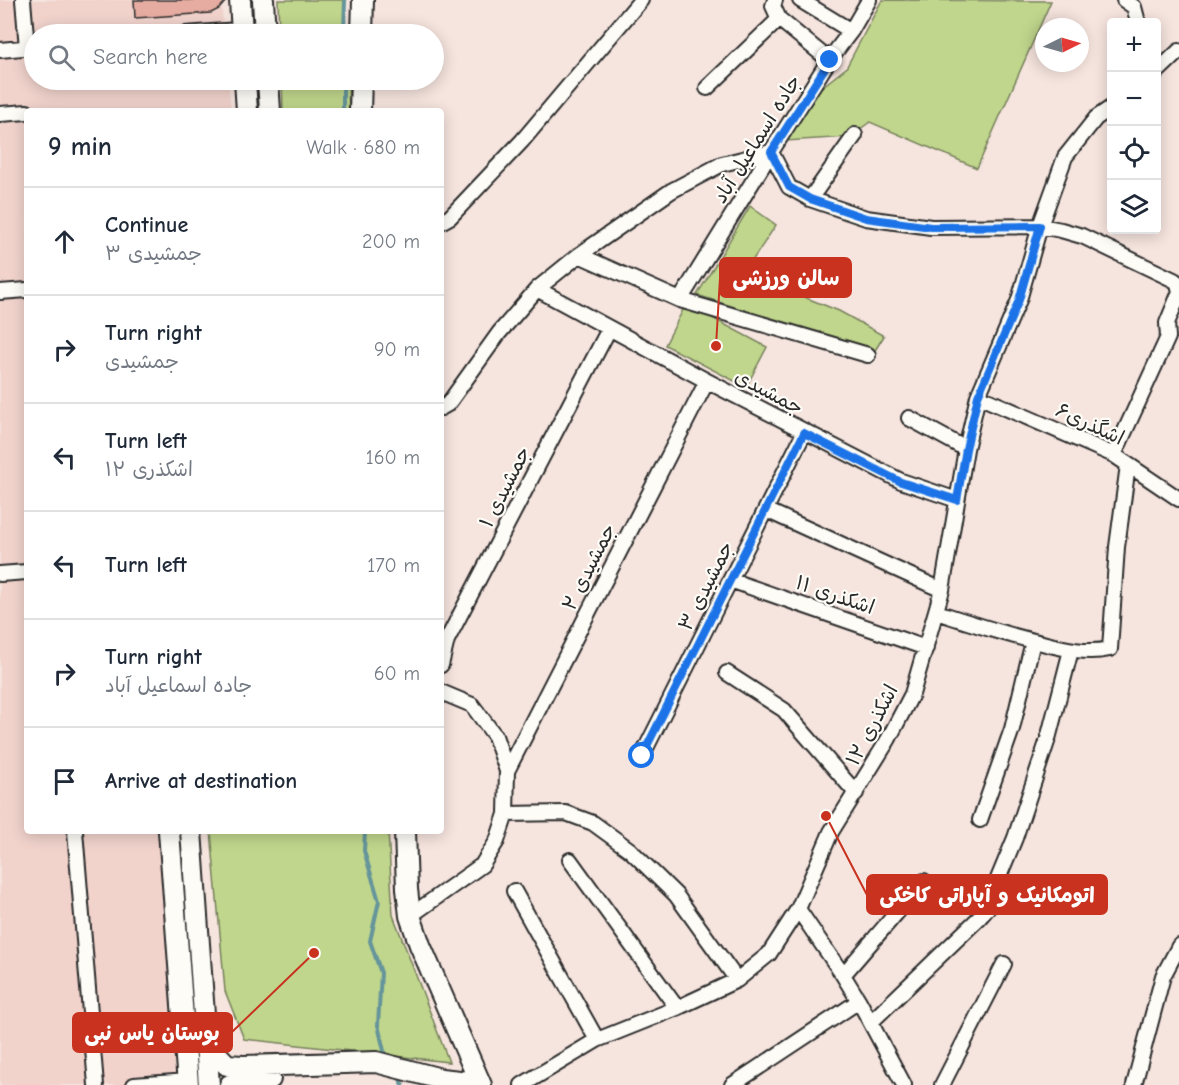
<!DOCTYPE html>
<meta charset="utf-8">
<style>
body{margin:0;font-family:"Comic Neue","Playpen Sans Arabic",sans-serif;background:#f2f2f3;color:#1f2937}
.controls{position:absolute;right:18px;top:18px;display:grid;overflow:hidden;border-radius:6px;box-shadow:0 3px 15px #0003}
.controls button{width:54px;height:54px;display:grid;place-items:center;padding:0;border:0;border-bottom:2px solid #e0e1e3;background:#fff;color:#1f2937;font:30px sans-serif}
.compass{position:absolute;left:1035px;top:18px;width:54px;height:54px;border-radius:50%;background:#fff;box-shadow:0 3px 15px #0003;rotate:85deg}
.stop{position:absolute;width:18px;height:18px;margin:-14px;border:4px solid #1a73e8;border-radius:50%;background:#fff}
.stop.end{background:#1a73e8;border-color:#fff;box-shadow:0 2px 6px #0008}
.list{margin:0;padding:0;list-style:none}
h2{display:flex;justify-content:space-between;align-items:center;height:78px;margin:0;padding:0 24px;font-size:26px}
h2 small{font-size:20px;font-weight:400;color:#747a83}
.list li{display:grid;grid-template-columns:39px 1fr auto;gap:18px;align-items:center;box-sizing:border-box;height:108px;padding:0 24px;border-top:2px solid #e0e1e3}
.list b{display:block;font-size:22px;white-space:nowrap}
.list p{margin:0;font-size:20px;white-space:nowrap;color:#747a83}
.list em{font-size:20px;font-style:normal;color:#747a83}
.icon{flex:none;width:33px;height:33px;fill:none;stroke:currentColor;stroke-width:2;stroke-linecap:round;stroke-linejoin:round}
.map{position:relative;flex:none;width:1179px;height:1085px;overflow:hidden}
.search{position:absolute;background:#fff;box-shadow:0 3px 15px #0003;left:24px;top:24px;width:420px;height:66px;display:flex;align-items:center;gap:15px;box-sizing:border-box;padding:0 21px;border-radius:33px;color:#747a83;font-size:22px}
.panel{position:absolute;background:#fff;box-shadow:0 3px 15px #0003;left:24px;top:108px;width:420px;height:726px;border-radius:6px}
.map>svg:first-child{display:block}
.built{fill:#f1d3cc}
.green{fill:#c0d68c;stroke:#76805c;stroke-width:1.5}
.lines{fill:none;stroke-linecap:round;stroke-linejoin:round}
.stream{stroke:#65959b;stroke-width:4}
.building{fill:#e6aca2;stroke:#2b2b2b;stroke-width:1.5}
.street-casing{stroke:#2b2b2b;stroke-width:18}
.secondary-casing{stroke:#2b2b2b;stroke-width:24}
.street{stroke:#fdfcf7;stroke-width:14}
.secondary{stroke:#fdfcf7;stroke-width:20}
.route{stroke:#1a73e8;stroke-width:8}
.labels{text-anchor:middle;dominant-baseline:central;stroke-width:4.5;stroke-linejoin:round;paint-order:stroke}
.street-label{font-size:20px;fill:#2b2b2b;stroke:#fdfcf7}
.leader{fill:none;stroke:#c8321e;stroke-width:2}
.callout-dot{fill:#c8321e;stroke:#fdfcf7;stroke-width:2}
.callout{fill:#c8321e;stroke:#c8321e;stroke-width:2}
.callout-label{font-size:21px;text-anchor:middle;font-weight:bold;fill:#fff}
</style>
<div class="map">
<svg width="1179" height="1085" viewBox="0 0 1179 1085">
<rect width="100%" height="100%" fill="#f6e4de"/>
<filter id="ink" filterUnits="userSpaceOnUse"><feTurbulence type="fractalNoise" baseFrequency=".0167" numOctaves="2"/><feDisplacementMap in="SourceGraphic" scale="12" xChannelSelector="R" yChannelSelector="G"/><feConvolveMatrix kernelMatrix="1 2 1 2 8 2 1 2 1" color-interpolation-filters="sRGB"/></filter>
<g filter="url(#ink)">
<path class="built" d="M 0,0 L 221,0 L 224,34 L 34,34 L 34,80 L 228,80 L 231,111 L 27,111 L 27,831 L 186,831 L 206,1085 L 0,1085 Z"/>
<path class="green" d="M 278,0 L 344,0 L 346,34 L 279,34 Z
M 882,0 L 1051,1 L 977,168 L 870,122 L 849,137 L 786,141 L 818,90 L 846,68 Z
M 282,80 L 348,80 L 349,111 L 283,111 Z
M 750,206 L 776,225 L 744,273 L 839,311 L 884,336 L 874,352 L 697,295 Z
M 686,304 L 767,347 L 746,387 L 665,345 Z
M 211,831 L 388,831 L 393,915 L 449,1062 L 244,1039 L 225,991 Z"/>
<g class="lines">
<path class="stream" d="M 344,34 L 345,0
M 343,111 L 343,80
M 365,831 L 364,851 L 379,901 L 370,941 L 381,973 L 378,1025 L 384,1051 L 388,1057
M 397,1074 L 403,1085"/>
</g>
<path class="building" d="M 134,0 L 227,0 L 219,9 L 211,13 L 135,18 Z"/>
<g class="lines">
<defs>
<path id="street" d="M 23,0 L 27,48
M 775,0 L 773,6 L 779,19 L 829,60
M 800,0 L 851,31
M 1124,0 L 1134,7 L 1138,22
M 185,34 L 265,28
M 0,50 L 34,47
M 1156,73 L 1179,51
M 707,88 L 779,19
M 0,114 L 27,112
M 810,199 L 855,135
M 441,222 L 450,217 L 522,141 L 641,0
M 579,255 L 680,300 L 868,355
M 537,289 L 707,381 L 901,481 L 957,500
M 0,292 L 27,290
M 680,300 L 771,152 L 829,60 L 851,31 L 869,0
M 978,396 L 1114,455 L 1179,499
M 441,408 L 448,404 L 499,333 L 537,289 L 579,255 L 671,191 L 722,164 L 771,152 L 789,187 L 810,199 L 866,218 L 931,227 L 1040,226 L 1061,230 L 1082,236 L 1174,280 L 1178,283 L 1179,288
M 909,418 L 966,449
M 1114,455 L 1168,337 L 1167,323 L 1179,294
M 766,510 L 942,590
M 0,574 L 27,572
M 730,580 L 926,648
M 936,612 C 971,623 1006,635 1042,643 C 1065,649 1087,654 1110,649 L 1117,547 L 1128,465
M 441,665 L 447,640 L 609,329
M 727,673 L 784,710 L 856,793
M 642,756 L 804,433
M 507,771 L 707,381
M 506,814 L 566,813 L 593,823 L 630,850 L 676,895 L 737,980
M 980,820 L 1012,729 L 1033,641
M 75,831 L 96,1085
M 570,860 L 677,1008
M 514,891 L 597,1040
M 798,909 L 843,975 L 859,1001 L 904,1085
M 410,916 L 482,865 L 497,841 L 506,814 L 507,771 L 495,736 L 472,705 L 441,692
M 843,975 L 924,881
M 871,1022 L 979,918 L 992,903 L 998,879 L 1015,838 L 1048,739 L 1071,650
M 134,1085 L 188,1081
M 522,1085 L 597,1040 L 677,1008 L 737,980 L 769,954 L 798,909 L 831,832 L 888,740 L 912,694 L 942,590 L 966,449 L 978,396 L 1019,300 L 1040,226 L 1065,157 L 1096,118 L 1112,107
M 732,1085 L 859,1001
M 942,1085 L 1004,964
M 1134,1085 L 1163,976 L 1179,946"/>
<path id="secondary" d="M 240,0 L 242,34
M 263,0 L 265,34
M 362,34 L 363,0
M 245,80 L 247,111
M 268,80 L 270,111
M 360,111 L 361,80
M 169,831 L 188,1085
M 191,831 L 209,1085
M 405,831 L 407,889 L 410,916 L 420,945 L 481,1085
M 206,1043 L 227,1065 L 243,1066 L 376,1062 L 441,1079 L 469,1082 L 473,1085
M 230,1085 L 244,1080 L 270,1079"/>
</defs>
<use href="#street" class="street-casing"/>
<use href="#secondary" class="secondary-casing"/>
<use href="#street" class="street"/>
<use href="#secondary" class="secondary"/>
</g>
</g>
<g class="lines" filter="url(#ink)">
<path class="route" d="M 642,756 L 804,433 L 901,482 L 957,500 L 966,449 L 978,396 L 1019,300 L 1040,226 L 931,227 L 866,218 L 810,199 L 789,187 L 771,152 L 830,60"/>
</g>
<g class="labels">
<g class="street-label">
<text transform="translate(757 139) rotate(-58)">جاده اسماعیل آباد</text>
<text transform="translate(769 392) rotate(28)">جمشیدی</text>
<text transform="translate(1090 424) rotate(25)">اشگذری۶</text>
<text transform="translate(505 487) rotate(-63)">جمشیدی ۱</text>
<text transform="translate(589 567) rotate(-63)">جمشیدی ۲</text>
<text transform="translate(706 586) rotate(-63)">جمشیدی ۳</text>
<text transform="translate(835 595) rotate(19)">اشکذری ۱۱</text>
<text transform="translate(872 725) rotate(-62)">اشکذری ۱۲</text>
</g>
</g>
<path class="leader" d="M716 346L720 278M826 816L867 895M314 953L232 1032"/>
<g class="callout-dot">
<circle cx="716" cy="346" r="6"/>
<circle cx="826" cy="816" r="6"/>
<circle cx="314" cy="953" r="6"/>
</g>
<g class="callout">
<rect x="720" y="258" width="131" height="39" rx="6"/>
<rect x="867" y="875" width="240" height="39" rx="6"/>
<rect x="73" y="1013" width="159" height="39" rx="6"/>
</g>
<g class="callout-label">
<text x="786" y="285">سالن ورزشی</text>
<text x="987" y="902">اتومکانیک و آپاراتی کاخکی</text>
<text x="152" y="1040">بوستان یاس نبی</text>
</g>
</svg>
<div class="controls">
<button>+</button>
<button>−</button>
<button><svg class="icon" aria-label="locate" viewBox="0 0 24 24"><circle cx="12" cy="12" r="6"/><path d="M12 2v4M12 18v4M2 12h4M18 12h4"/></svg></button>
<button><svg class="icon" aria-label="layers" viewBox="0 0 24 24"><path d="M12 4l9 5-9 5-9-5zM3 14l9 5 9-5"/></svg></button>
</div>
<svg class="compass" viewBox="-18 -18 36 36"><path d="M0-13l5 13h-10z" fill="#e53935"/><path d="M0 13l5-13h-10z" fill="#747a83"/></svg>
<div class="stop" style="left:642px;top:756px"></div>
<div class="stop end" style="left:830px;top:60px"></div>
<div class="search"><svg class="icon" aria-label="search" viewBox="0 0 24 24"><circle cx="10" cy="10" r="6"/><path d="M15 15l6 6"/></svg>Search here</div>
<section class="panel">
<h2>9 min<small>Walk · 680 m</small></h2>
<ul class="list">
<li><svg class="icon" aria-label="ahead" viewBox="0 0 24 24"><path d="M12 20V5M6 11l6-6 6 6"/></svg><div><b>Continue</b><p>جمشیدی ۳</p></div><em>200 m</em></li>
<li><svg class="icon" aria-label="right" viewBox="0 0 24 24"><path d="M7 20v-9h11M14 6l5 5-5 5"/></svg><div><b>Turn right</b><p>جمشیدی</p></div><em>90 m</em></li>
<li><svg class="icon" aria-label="left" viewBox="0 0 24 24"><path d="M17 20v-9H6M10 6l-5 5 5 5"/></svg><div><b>Turn left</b><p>اشکذری ۱۲</p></div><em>160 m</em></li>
<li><svg class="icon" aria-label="left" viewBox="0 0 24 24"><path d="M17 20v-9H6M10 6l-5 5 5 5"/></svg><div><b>Turn left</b></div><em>170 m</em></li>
<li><svg class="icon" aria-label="right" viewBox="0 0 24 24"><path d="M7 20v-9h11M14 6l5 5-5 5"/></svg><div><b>Turn right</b><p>جاده اسماعیل آباد</p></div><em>60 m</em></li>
<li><svg class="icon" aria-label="arrive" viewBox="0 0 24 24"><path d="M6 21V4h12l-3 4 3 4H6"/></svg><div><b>Arrive at destination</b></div></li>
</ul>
</section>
</div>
